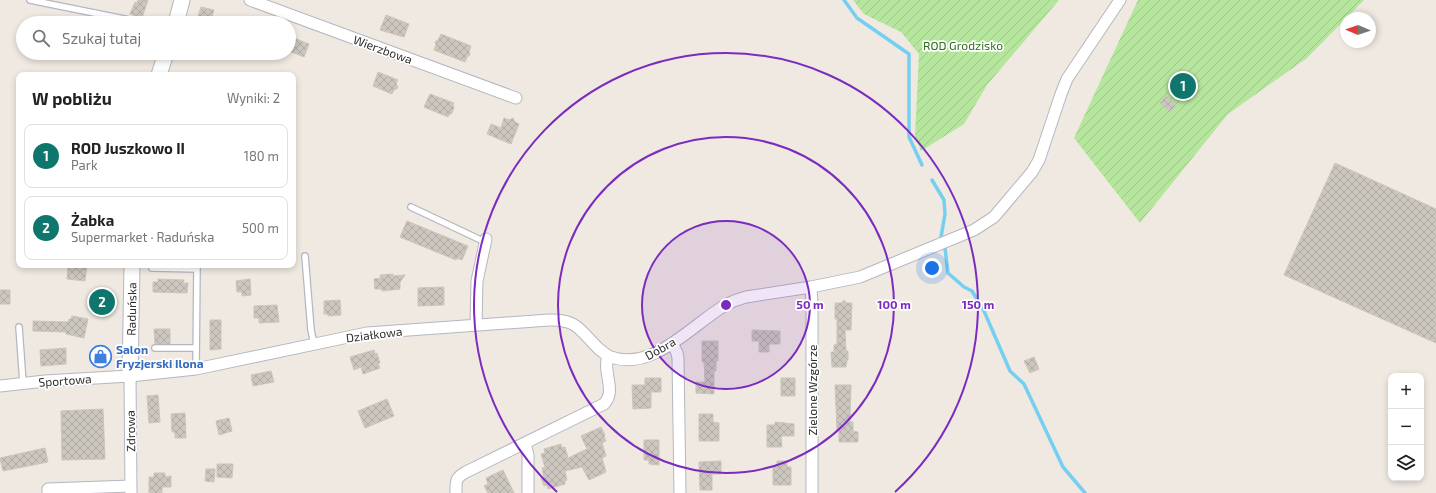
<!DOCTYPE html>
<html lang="pl">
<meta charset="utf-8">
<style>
body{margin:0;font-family:"Exo 2",sans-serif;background:#f6f6f6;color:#222}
.controls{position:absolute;right:12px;bottom:12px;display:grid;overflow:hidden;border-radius:8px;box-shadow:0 2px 6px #0003}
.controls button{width:36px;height:36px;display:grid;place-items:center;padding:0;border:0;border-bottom:1px solid #e0e0e0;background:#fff;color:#222;font:20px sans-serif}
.compass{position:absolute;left:1340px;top:12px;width:36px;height:36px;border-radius:50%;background:#fff;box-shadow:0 2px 6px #0003;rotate:272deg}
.you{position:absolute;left:932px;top:268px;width:14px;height:14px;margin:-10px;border:3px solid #fff;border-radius:50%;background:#1a73e8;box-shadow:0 0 0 6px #1a73e833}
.badge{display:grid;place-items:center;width:26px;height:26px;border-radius:50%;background:#0f766e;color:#fff;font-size:13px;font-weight:700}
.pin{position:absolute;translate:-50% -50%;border:2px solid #fff;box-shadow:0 1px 4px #0006}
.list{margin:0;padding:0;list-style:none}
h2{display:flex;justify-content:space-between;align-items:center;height:52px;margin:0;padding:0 16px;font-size:17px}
h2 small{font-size:13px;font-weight:400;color:#767676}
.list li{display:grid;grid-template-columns:26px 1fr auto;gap:12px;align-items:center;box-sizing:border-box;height:64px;margin:0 8px 8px;padding:0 8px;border:1px solid #e0e0e0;border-radius:8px}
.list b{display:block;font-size:15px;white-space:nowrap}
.list p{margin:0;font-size:13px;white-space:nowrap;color:#767676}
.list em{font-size:13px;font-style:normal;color:#767676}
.icon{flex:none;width:22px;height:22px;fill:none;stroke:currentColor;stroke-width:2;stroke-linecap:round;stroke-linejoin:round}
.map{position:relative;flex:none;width:1436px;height:493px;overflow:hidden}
.search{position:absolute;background:#fff;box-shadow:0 2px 6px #0003;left:16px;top:16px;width:280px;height:44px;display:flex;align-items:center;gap:10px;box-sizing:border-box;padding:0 14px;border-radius:22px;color:#767676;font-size:15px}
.panel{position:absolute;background:#fff;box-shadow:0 2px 6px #0003;left:16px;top:72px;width:280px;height:196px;border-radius:8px}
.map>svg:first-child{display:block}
.garden{fill:url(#garden-furrows)}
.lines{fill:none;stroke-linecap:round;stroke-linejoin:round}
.stream{stroke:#75cff0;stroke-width:3.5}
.building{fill:url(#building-cross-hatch);stroke:#cbc5ba}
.lane-casing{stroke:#b4b7c1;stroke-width:8}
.street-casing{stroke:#b4b7c1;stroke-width:13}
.secondary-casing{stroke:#b4b7c1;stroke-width:17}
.lane{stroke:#fff;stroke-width:5.5}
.street{stroke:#fff;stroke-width:11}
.secondary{stroke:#fff;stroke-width:15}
.ring{fill:none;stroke:#7b2cbf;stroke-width:2}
.labels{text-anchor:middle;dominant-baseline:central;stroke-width:3.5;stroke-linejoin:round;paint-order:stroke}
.park-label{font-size:12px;fill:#2c6e1b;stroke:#fff}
.street-label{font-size:12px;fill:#2e2e2e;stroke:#fff}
.shop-label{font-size:12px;font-weight:bold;fill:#366cbe;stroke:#fff;text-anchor:start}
.centre{fill:#7b2cbf;stroke:#fff;stroke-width:2}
.ring-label{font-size:12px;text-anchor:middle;font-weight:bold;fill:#7b2cbf;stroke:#fff;stroke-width:3.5;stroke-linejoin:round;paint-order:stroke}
</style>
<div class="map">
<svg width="1436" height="493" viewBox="0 0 1436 493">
<defs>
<pattern id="garden-furrows" width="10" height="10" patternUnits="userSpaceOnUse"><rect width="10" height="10" fill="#b6e59e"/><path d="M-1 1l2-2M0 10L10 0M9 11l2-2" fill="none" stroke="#9dc588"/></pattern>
<pattern id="building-cross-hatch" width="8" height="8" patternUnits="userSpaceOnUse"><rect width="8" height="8" fill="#cbc7bf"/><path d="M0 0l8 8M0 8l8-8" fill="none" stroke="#afaba4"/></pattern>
</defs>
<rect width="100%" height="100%" fill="#efe9e1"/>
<path class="garden" d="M 853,0 L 1059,0 L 987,85 L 964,124 L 921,151 L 915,136 L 919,54 L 901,32 L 864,14 Z
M 1138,0 L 1364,0 L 1307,58 L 1228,114 L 1140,223 L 1074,138 Z"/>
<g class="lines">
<path class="stream" d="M 844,0 L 857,18 L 909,54 L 909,137 L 922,165
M 932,180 L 944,200 L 945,214 L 941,237
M 945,248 L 948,273 L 964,287 L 972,291 L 984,311 L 1010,371 L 1024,384 L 1063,467 L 1085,493"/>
</g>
<path class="building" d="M 138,0 L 148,0 L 142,18 L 130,14 L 135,2 L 137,3 Z
M 201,7 L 214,10 L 210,23 L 196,23 Z
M 386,15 L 409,24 L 404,37 L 380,30 Z
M 441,34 L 471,46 L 469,52 L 470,55 L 467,57 L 465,62 L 434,50 L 436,45 L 435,42 L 438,40 Z
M 289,36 L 309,44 L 304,57 L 289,51 Z
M 378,72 L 398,80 L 396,83 L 398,88 L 394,90 L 392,94 L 373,86 Z
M 430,94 L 454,103 L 453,105 L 454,108 L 452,113 L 449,115 L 448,117 L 424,107 Z
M 1166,96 L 1176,105 L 1170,112 L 1160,103 Z
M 504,118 L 509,120 L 513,118 L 515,122 L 519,124 L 511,144 L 487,134 L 491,124 L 501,128 Z
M 1335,163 L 1436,209 L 1436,343 L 1284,275 Z
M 407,221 L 468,246 L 462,260 L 457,258 L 456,260 L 400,237 Z
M 68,265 L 87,265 L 85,281 L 67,279 Z
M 393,274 L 393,276 L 405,275 L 400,282 L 400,289 L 382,291 L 382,289 L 375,289 L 374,279 L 381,278 L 380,275 Z
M 158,279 L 184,280 L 183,283 L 188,283 L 187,293 L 153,292 L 153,282 L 158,282 Z
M 250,279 L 251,295 L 242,296 L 242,292 L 237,292 L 236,281 Z
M 444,287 L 444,305 L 418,306 L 418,288 Z
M 0,290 L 10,290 L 10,304 L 0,304 Z
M 94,290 L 114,295 L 110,314 L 90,310 Z
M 340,300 L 341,315 L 328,316 L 328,314 L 324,314 L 324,301 Z
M 844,300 L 847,303 L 852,303 L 851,330 L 845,330 L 846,351 L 848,351 L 848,360 L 847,360 L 846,367 L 832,367 L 831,352 L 834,352 L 834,345 L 837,344 L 837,319 L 835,319 L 835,303 L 841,303 Z
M 277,305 L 279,322 L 259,323 L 259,318 L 254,318 L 254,306 Z
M 72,316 L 88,319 L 84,338 L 66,334 L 66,332 L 33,331 L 33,321 L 68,322 L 69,319 L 71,319 Z
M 210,320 L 221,320 L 221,349 L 210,350 Z
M 154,329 L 170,329 L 170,344 L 155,344 Z
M 752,330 L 780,331 L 780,344 L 769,344 L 769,352 L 759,352 L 759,341 L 752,341 Z
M 702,341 L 718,341 L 718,361 L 716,361 L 716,371 L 714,371 L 714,394 L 696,393 L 696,382 L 705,382 L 704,362 L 702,362 Z
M 95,346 L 107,349 L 107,363 L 95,363 Z
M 66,348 L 66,364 L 41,366 L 40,350 Z
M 374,350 L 375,354 L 377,353 L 380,363 L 378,364 L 380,368 L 363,374 L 361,367 L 354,370 L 350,357 Z
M 1034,357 L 1039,369 L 1030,373 L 1024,361 Z
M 271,371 L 274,382 L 253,386 L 251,375 Z
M 645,378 L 661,378 L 661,392 L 651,392 L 651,408 L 633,409 L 632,385 L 645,385 Z
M 781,378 L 795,378 L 795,396 L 781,396 Z
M 835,385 L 851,385 L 850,422 L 853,422 L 853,431 L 858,432 L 858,442 L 839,442 L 839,430 L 837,430 Z
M 158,395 L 160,422 L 149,423 L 147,396 Z
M 387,399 L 394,416 L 365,428 L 358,411 Z
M 103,409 L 105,459 L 62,460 L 61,411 Z
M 185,413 L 186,438 L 175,438 L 175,432 L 172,432 L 171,414 Z
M 699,414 L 713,414 L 713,422 L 719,423 L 719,441 L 699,441 Z
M 229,418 L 232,431 L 219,435 L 216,421 Z
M 775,422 L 794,424 L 794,436 L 781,436 L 782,447 L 767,447 L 767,425 L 775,425 Z
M 601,427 L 605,435 L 604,436 L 606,441 L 602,443 L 606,456 L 602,458 L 606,472 L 589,480 L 582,467 L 565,471 L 567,480 L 565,481 L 565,484 L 548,489 L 547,485 L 544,486 L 541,478 L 544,477 L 542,468 L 545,467 L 541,454 L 545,453 L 544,449 L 561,444 L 562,448 L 565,447 L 568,458 L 587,449 L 581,436 Z
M 644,440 L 659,440 L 659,465 L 649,464 L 649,460 L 644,460 Z
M 45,448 L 48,462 L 3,471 L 0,458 Z
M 721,461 L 721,474 L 712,474 L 712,490 L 700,490 L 699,462 Z
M 777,461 L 787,461 L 787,467 L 791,467 L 791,485 L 773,485 L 773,467 L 777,467 Z
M 217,464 L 233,464 L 232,478 L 217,477 Z
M 206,469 L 215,469 L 214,482 L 205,481 Z
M 503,470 L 514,493 L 488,493 L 484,486 L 488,484 L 486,478 Z
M 154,473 L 165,473 L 165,477 L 171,476 L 171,487 L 162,487 L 162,493 L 149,493 L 149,477 L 154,477 Z"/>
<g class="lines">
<defs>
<path id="lane" d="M 30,0 L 144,23
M 411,207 L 485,242
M 305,256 L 311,330 L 314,344
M 152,268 L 197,269
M 19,327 L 23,383
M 155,348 L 196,348
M 196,369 L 197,265"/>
<path id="street" d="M 250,0 L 516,98
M 811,287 L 812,304 L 812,493
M 476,325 L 477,281 L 486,239
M 672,343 L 677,353 L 678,358 L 680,493
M 130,376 L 131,493
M 0,386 L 45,381 L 130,376 L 196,369 L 367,333 L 549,320 C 578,319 580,331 599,349 C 603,352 607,356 611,357 C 652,372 692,325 724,306 C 731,302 738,299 746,297 L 811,287 L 860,277 L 974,230 L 994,217 L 1032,172 L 1039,160 L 1061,94 L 1067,79 L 1120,0
M 525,443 L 528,455 L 528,493
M 48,493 L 48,489 L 131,486
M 456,493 C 456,481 455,478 466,472 L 604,404 C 617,391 602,372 608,356"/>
<path id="secondary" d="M 176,23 L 182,0
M 159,75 L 166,53
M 130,376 L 132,265"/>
</defs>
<use href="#lane" class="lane-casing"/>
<use href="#street" class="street-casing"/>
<use href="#secondary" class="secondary-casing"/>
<use href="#lane" class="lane"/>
<use href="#street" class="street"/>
<use href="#secondary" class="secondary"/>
</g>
<circle cx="726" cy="305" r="84" fill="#7b2cbf" fill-opacity=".12"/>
<g class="ring">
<circle cx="726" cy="305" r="84"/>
<circle cx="726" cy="305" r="168"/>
<path d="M557 492A252 252 0 1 1 895 492"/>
</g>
<defs>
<symbol id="shop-ring" viewBox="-11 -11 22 22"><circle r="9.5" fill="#fff" stroke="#3f7fe0" stroke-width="1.5"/><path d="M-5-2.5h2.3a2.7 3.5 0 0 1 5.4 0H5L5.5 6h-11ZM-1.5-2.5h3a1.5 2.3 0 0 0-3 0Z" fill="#3f7fe0"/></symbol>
</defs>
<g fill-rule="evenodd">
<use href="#shop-ring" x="88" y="344" width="25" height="25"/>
</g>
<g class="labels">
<g class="park-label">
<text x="963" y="45">ROD Grodzisko</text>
</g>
<g class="street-label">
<text transform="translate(383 49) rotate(20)">Wierzbowa</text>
<text transform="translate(131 309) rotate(-89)">Raduńska</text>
<text transform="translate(374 334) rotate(-7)">Działkowa</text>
<text transform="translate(660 348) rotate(-29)">Dobra</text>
<text transform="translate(65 380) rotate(-4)">Sportowa</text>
<text transform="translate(812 390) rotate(-90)">Zielone Wzgórze</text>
<text transform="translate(130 431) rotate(-91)">Zdrowa</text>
</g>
<g class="shop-label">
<text x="116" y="349">Salon<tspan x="116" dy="14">Fryzjerski Ilona</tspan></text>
</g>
</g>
<circle cx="726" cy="305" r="6" class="centre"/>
<g class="ring-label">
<text x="810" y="309">50 m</text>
<text x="894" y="309">100 m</text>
<text x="978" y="309">150 m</text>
</g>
</svg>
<div class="controls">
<button>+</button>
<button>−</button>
<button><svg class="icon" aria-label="layers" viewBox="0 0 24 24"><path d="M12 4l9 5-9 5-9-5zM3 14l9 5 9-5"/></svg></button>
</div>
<svg class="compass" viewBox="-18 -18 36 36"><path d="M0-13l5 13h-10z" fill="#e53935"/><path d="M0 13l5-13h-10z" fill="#767676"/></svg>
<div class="you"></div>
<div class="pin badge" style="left:1183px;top:86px">1</div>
<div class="pin badge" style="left:102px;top:302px">2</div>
<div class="search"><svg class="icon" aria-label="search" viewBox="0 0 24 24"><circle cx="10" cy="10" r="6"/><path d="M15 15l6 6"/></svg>Szukaj tutaj</div>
<section class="panel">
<h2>W pobliżu<small>Wyniki: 2</small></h2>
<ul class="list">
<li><span class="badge">1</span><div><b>ROD Juszkowo II</b><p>Park</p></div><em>180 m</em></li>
<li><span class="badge">2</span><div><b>Żabka</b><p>Supermarket · Raduńska</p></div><em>500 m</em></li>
</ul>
</section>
</div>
